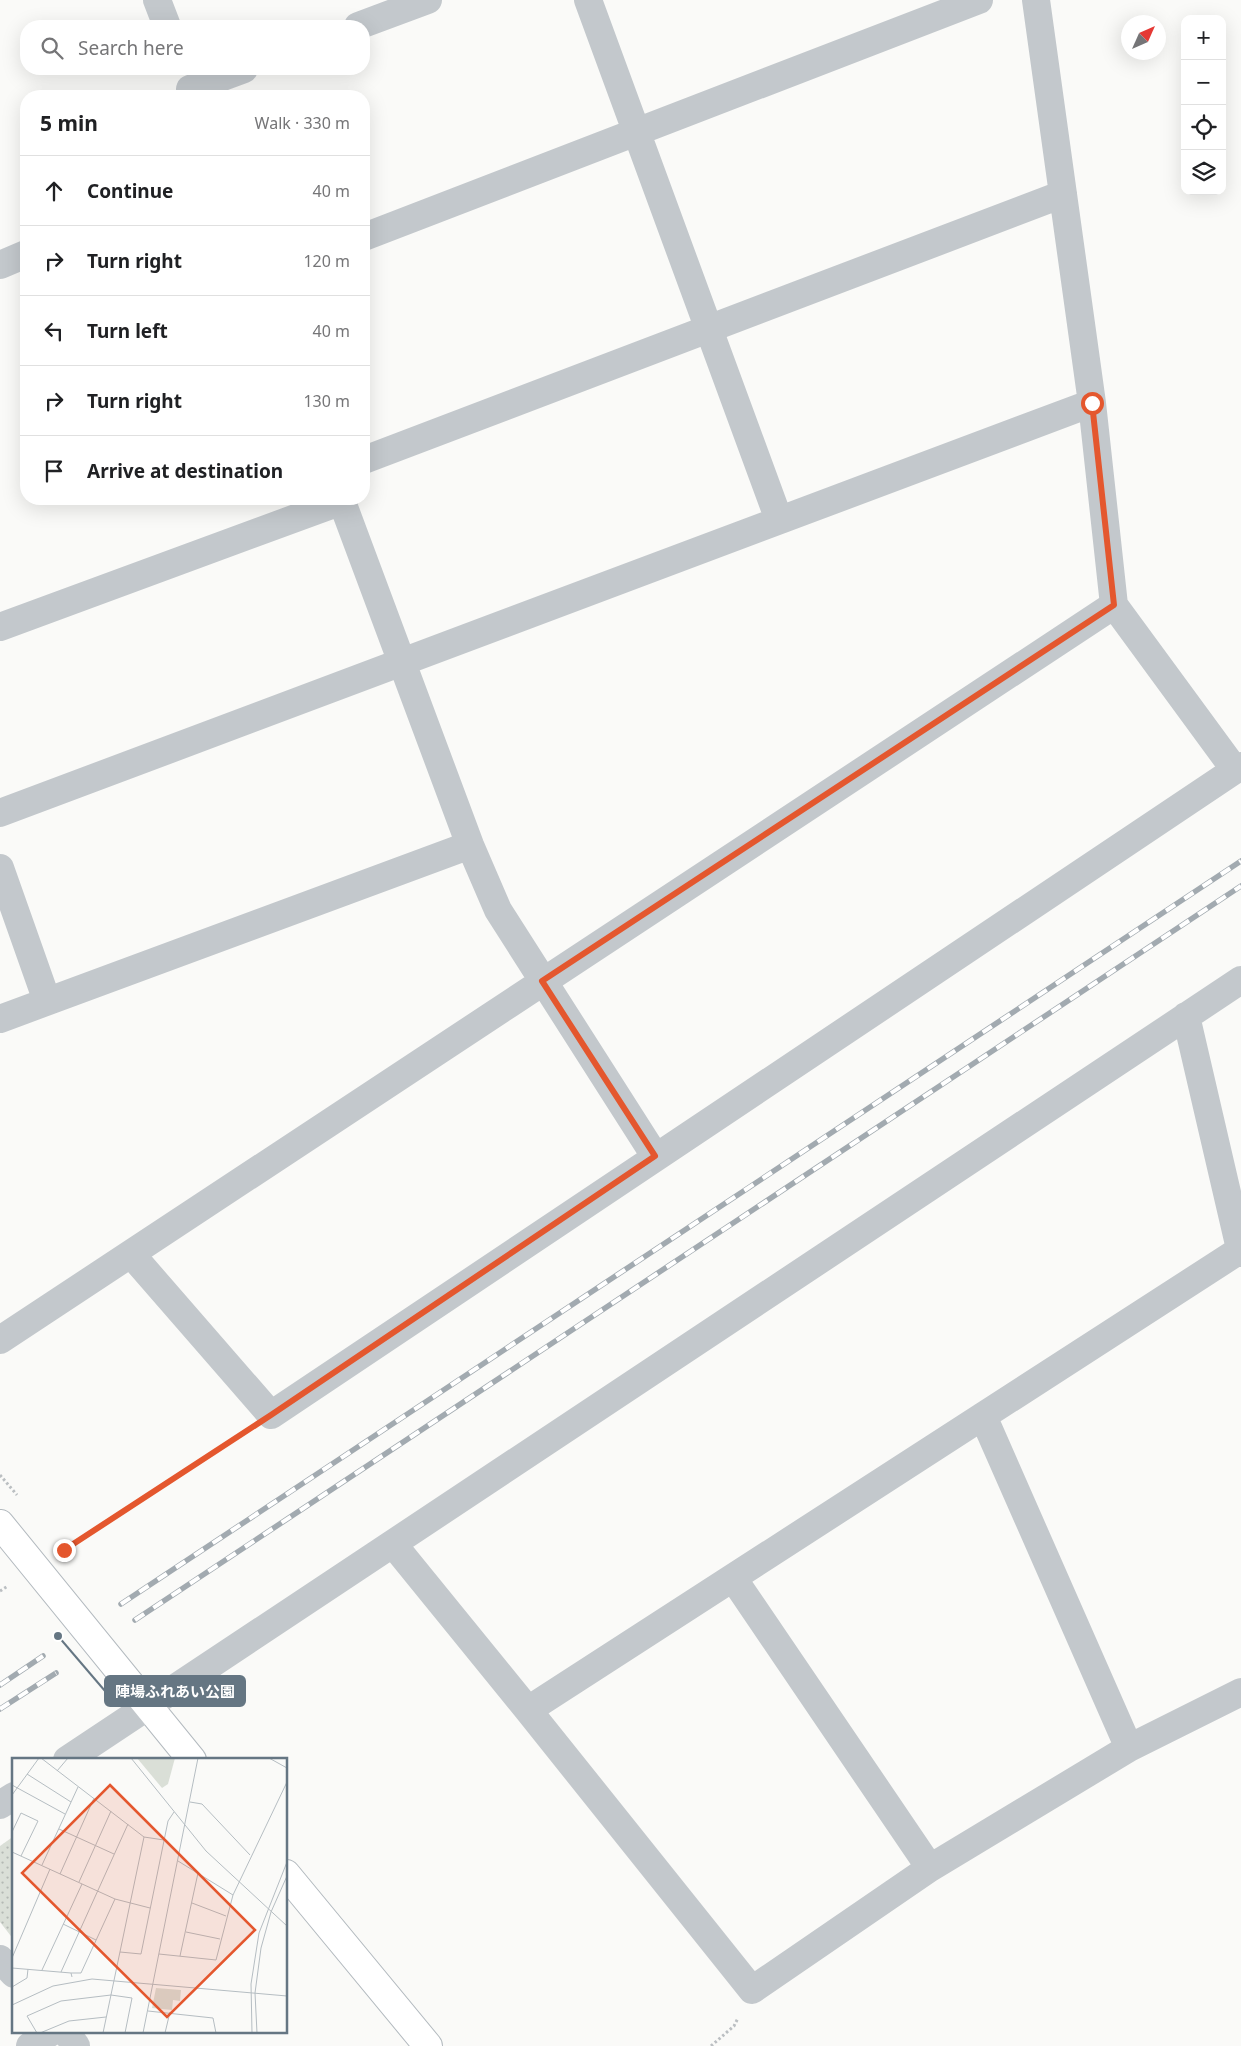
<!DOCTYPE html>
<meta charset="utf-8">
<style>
body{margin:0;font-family:"Noto Sans","Noto Sans JP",sans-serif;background:#f2f2f2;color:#202124}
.controls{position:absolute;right:15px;top:15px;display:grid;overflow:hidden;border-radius:10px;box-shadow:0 5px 20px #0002}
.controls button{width:45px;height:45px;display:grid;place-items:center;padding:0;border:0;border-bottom:1px solid #e0e0e0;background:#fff;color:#202124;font:25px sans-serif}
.compass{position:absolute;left:1121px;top:15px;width:45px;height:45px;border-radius:50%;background:#fff;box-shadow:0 5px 20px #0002;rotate:45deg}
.stop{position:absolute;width:15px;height:15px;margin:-11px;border:4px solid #e4572e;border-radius:50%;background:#fff}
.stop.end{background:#e4572e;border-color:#fff;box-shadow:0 1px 5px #0008}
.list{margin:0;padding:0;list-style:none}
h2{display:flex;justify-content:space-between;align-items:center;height:65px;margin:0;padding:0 20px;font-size:21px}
h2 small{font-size:16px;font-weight:400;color:#757577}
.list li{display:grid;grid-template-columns:32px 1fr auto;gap:15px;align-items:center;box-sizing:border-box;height:70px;padding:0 20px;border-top:1px solid #e0e0e0}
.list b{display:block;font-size:19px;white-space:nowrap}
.list em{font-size:16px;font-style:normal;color:#757577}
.icon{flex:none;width:28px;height:28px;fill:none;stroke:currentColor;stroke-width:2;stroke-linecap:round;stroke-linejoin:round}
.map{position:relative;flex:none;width:1241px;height:2046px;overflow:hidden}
.search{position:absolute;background:#fff;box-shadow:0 5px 20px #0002;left:20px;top:20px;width:350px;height:55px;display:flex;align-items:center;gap:12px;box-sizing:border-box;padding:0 18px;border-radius:20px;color:#757577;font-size:19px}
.panel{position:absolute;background:#fff;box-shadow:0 5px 20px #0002;left:20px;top:90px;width:350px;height:415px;border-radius:20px}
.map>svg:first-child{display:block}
.park{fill:url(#park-dots)}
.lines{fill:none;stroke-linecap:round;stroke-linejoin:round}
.secondary-casing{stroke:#b3babf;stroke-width:30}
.path{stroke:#bbbfc2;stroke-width:3;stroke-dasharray:2.5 2.5;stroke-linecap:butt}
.street{stroke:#c3c8cc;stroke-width:28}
.secondary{stroke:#fff;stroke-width:28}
.rail-casing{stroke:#a2aab0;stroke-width:5.5}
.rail{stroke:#fff;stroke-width:4;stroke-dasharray:11;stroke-linecap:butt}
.route{stroke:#e4572e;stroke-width:6}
.inset-road{fill:none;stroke:#b5bdc2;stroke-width:1}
.view{fill:#e4572e;fill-opacity:0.15;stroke:#e4572e;stroke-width:2.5}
.inset-edge{fill:none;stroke:#657683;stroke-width:2.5}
.leader{fill:none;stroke:#657683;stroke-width:2}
.callout-dot{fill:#657683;stroke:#fff;stroke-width:2}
.callout{fill:#657683;stroke:#657683;stroke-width:2}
.callout-label{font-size:15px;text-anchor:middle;font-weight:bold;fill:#fff}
</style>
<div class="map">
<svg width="1241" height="2046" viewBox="0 0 1241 2046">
<defs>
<pattern id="park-dots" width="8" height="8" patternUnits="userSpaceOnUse" patternTransform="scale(1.25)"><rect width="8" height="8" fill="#dadfd7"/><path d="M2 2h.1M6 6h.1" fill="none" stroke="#b4b9b4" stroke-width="1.8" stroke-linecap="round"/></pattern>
</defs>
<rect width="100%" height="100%" fill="#fafaf8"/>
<path class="park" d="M 14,1836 L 14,1940 L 0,1922 L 0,1846 Z"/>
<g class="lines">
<defs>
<path id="secondary" d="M 0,1524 L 192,1760
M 286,1874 L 428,2046"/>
</defs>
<use href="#secondary" class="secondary-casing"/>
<path class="path" d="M 0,1475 L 17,1495
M 64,1549 L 243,1433
M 0,1591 L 8,1586
M 711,2046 L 734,2026 L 738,2018"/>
<path class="street" d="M 157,0 L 167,26
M 588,0 L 779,520
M 1036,0 L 1092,403 L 1114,605 L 1235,770
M 358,26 L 428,0
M 190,89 L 244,69
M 364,237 L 979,0
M 0,265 L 26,254
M 364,460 L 1063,194
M 341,499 L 470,845 L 498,910 L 655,1156
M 0,627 L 342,501
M 0,813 L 1092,403
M 0,868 L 47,1001
M 1186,1016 L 1241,1253
M 0,1019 L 470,845
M 131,1254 L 271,1415 L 1241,766
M 0,1340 L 1114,605
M 983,1416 L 1129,1748
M 393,1544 L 528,1710 L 752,1990 L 930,1868 L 1129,1748 L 1241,1692
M 733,1578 L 930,1868
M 528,1710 L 1240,1250
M 67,1760 L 1241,980
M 0,1805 L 14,1796
M 0,1959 L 14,1974
M 66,2032 L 76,2046
M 30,2046 L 51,2032"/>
<use href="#secondary" class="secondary"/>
<defs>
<path id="rail" d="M 121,1604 L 1241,861
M 135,1620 L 1241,886
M 0,1685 L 43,1656
M 0,1709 L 56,1673"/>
</defs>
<use href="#rail" class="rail-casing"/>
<use href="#rail" class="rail"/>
</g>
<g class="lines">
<path class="route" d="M 64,1550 L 271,1415 L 655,1156 L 542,981 L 1114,605 L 1092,403"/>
</g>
<g transform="translate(12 1758)">
<rect width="275" height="275" fill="#fafaf8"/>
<path d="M 125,0 L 163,0 L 156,26 L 150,30 Z" fill="#dadfd7"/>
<path d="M 144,230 L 169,232 L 168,243 L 161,242 L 160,252 L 140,250 Z" fill="#dadfd7"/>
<path class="inset-road" d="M 29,0 L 132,79 L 152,82M 119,0 L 194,93 L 275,168M 257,0 L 275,10M 45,13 L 56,0M 15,16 L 59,44M 0,27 L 53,56M 0,37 L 27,0M 178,44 L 190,46 L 238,97M 47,71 L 102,96M 0,74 L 9,55 L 26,63 L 9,98M 0,94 L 103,141 L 138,150M 166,103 L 221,137 L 275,24M 30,107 L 66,29M 48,116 L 82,40M 67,124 L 99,53M 180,145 L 214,158M 51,166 L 84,182M 174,174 L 208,181M 108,194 L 129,196 L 156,63 L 162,54M 147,196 L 204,202 L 221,137M 168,198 L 186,115M 0,200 L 38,111M 0,210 L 59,215 L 60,219M 30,212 L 70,126M 49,214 L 116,66M 59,215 L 69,215 L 103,141M 0,229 L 15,220 L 16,211M 0,247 L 41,228 L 80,221 L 275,238M 136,253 L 201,260 L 204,275M 25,275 L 15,258 L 49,243 L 99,237 L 120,240 L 113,275M 28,275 L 57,263 L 94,259M 91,275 L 132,79M 131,275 L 186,0M 153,275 L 158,254M 240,275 L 239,226 L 247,175 L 275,104M 245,275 L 243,235 L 249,190 L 259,154 L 275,118"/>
<path class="view" d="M 98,27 L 243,172 L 155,259 L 10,115 Z"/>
<rect width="275" height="275" class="inset-edge"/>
</g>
<path class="leader" d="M58 1636L105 1691"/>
<circle class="callout-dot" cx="58" cy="1636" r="5"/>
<rect class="callout" x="105" y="1676" width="140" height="30" rx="5"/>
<g class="callout-label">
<text x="175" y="1697">陣場ふれあい公園</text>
</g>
</svg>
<div class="controls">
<button>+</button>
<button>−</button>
<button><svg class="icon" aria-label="locate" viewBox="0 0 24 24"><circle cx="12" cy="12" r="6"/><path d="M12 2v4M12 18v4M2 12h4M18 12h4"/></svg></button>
<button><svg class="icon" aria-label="layers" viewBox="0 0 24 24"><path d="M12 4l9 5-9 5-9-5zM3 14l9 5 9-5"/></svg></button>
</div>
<svg class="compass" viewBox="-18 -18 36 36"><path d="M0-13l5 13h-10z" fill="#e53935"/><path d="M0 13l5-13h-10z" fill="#757577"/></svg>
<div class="stop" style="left:1092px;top:403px"></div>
<div class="stop end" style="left:64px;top:1550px"></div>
<div class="search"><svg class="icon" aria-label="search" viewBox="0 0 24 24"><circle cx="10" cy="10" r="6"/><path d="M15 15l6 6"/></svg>Search here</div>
<section class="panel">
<h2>5 min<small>Walk · 330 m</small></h2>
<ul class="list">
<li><svg class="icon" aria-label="ahead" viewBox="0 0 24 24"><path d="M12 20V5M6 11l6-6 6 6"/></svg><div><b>Continue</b></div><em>40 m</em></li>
<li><svg class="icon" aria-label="right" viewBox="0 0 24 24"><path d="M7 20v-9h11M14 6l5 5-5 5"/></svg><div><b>Turn right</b></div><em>120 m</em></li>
<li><svg class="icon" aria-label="left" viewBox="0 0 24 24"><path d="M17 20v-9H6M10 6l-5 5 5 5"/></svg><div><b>Turn left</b></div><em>40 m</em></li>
<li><svg class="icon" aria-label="right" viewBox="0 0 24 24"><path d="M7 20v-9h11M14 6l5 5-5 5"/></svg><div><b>Turn right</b></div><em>130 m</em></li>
<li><svg class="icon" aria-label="arrive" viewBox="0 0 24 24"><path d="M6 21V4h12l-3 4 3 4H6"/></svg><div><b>Arrive at destination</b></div></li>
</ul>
</section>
</div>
